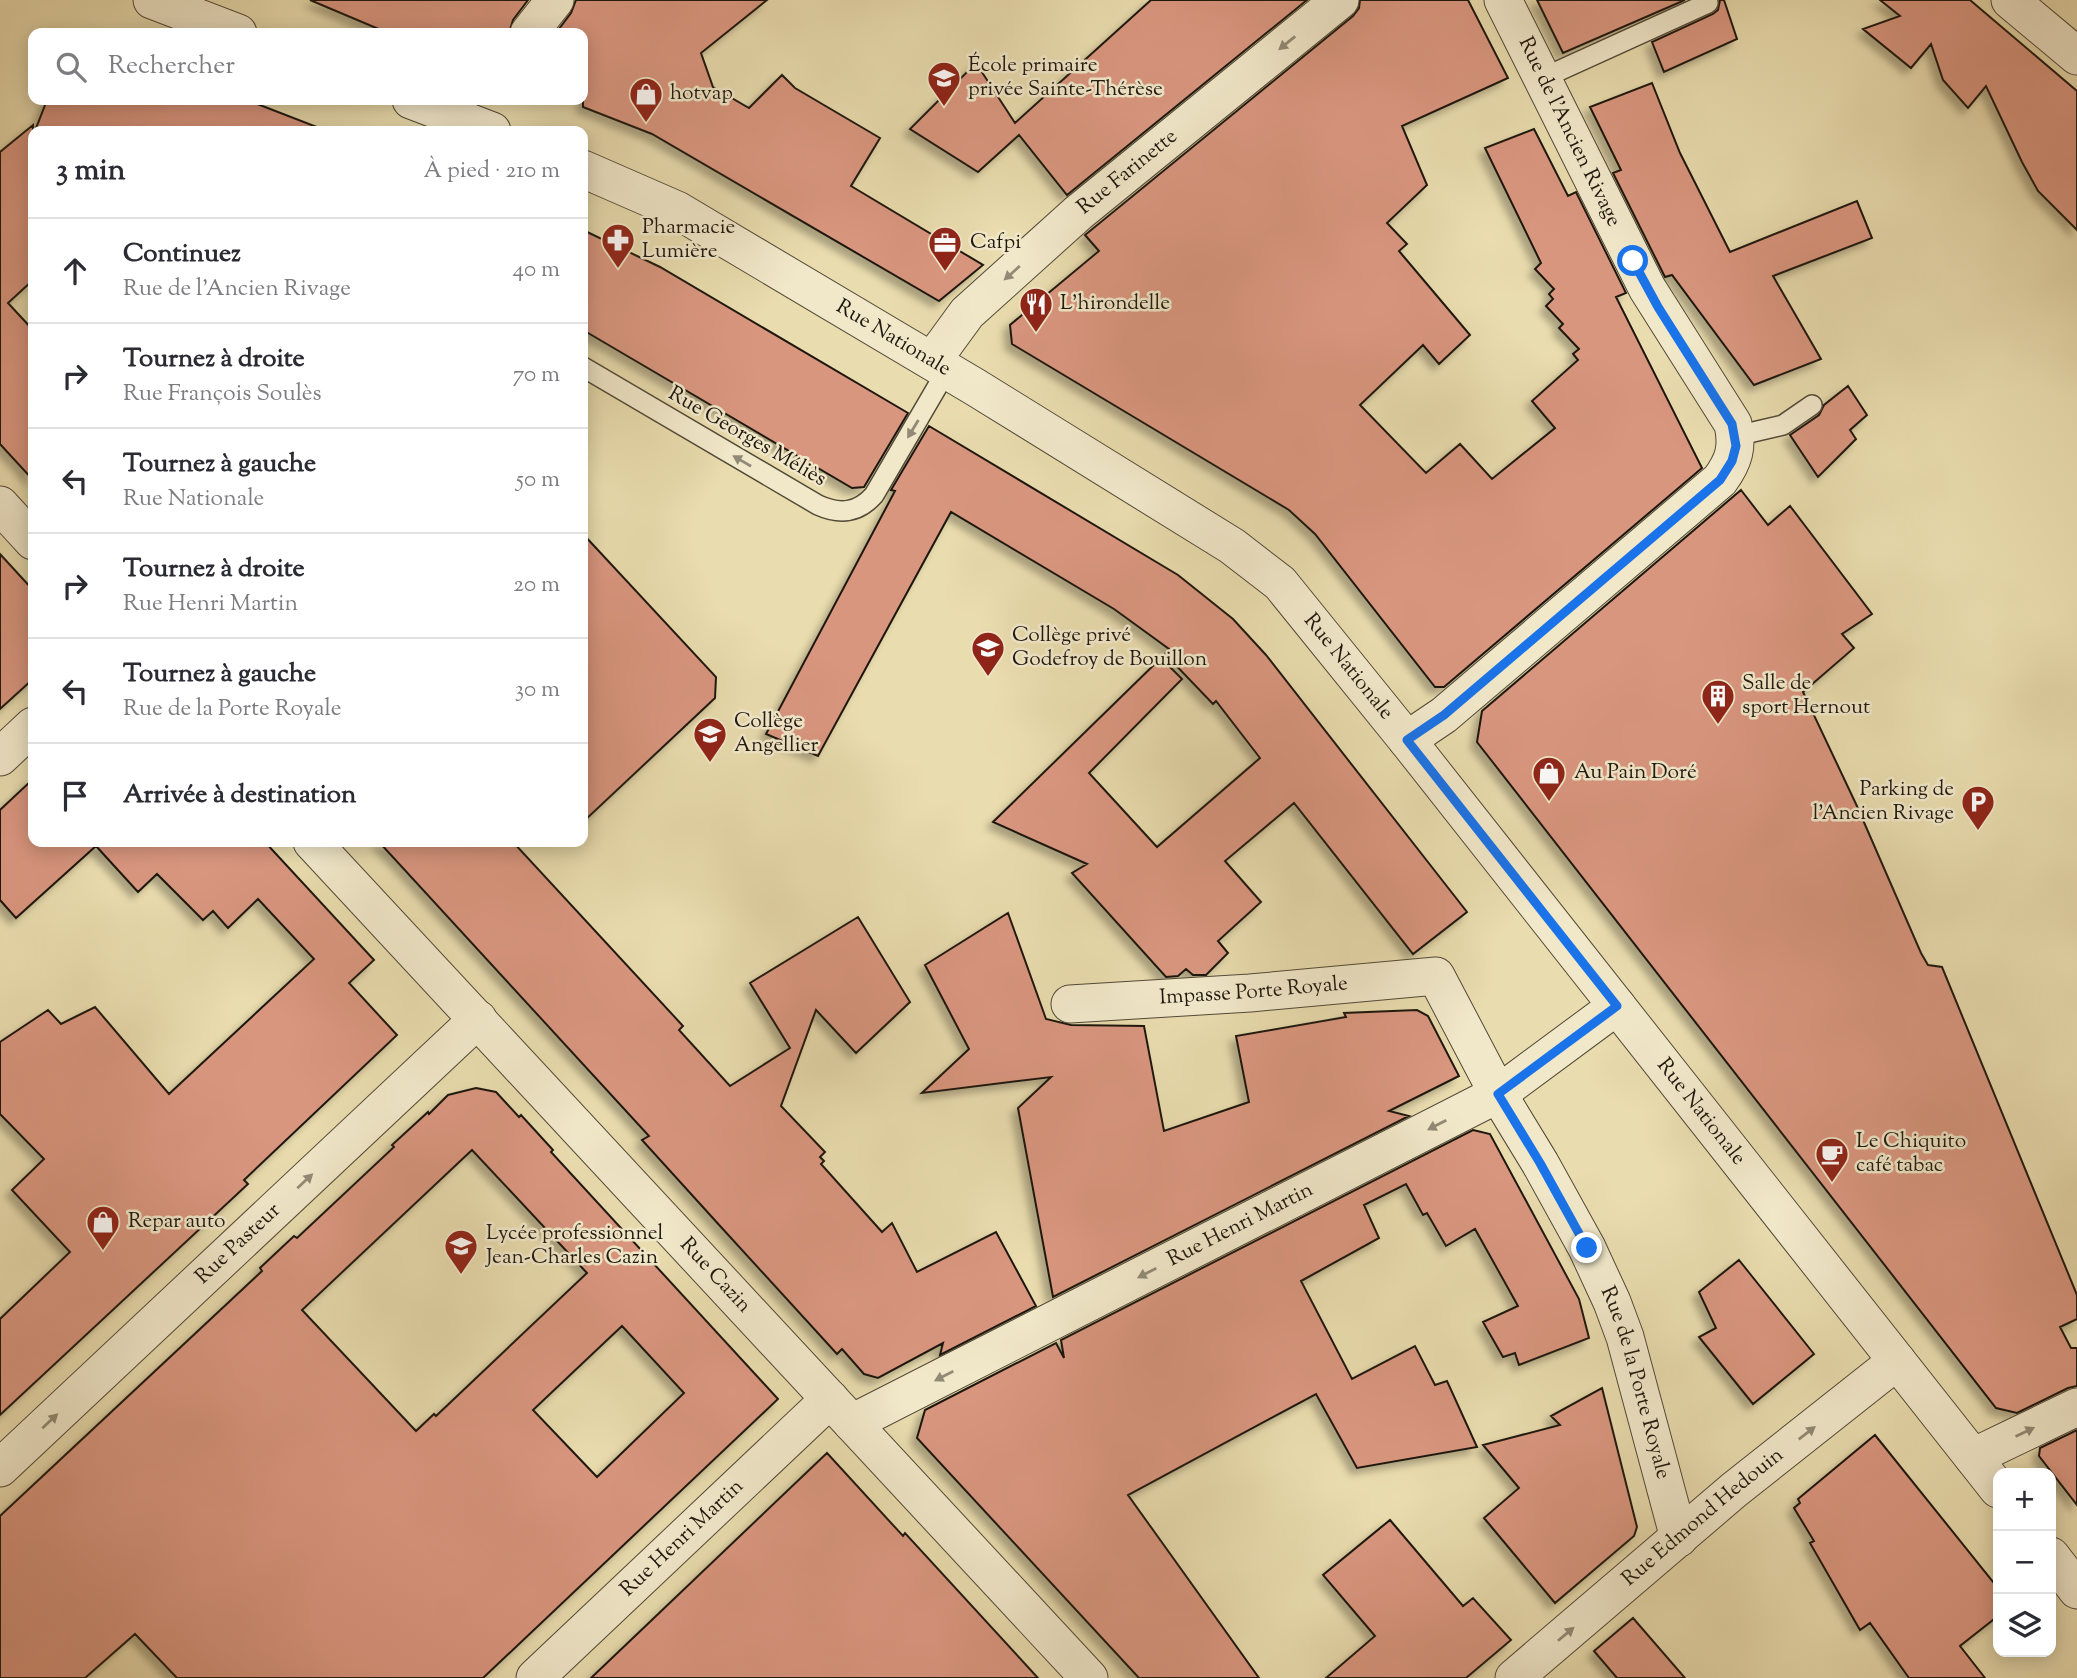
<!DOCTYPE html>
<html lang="fr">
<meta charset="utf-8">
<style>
body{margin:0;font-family:"Sorts Mill Goudy",serif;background:#f2f2f3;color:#2b2b33}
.controls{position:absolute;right:21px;bottom:21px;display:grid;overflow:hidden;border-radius:14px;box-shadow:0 4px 18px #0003}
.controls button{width:63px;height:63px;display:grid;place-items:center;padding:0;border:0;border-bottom:2px solid #e1e1e2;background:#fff;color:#2b2b33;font:35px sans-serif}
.stop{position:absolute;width:21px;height:21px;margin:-16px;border:5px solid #1a73e8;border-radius:50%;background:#fff}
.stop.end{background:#1a73e8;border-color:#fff;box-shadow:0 2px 7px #0008}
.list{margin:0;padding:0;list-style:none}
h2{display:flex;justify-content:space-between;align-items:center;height:91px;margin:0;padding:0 28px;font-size:30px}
h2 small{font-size:23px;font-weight:400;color:#7c7c81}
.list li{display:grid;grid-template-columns:46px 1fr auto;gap:21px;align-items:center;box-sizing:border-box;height:105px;padding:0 28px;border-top:2px solid #e1e1e2}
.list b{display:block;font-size:26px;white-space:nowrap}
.list p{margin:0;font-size:23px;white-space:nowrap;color:#7c7c81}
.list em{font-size:23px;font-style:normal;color:#7c7c81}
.icon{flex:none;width:38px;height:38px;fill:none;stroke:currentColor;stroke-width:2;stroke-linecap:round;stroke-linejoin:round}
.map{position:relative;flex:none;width:2077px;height:1678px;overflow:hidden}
.search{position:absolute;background:#fff;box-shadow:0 4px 18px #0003;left:28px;top:28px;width:560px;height:77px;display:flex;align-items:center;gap:18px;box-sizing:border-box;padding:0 24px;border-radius:14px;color:#7c7c81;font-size:26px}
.panel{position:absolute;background:#fff;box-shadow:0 4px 18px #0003;left:28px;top:126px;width:560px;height:721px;border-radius:14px}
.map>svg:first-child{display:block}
.building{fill:#d9967f;stroke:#1f180f;stroke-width:2;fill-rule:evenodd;filter:url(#shadow)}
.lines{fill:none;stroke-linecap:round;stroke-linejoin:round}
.service-casing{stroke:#524937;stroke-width:22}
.minor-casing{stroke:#524937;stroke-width:39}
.service{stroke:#f1e8ca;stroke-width:19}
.minor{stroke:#f1e8ca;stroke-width:37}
.oneway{fill:#928a76}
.route{stroke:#1a73e8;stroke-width:9}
.labels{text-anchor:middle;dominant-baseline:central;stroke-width:5;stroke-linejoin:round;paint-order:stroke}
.poi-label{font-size:21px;fill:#1f180f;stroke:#f1e8ca;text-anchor:start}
.street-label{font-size:21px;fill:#1f180f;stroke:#f1e8ca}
</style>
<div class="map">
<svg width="2077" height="1678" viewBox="0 0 2077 1678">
<defs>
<filter id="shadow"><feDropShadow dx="-6" dy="6" stdDeviation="3.5" flood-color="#0004"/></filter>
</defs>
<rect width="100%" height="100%" fill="#e9dcae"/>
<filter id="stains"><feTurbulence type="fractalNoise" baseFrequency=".00286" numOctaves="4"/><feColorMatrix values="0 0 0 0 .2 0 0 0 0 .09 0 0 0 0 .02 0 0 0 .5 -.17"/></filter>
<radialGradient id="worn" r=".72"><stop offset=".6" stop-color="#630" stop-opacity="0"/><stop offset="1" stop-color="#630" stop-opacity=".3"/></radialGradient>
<path class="building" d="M 310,0 L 528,0 L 513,20 L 509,33 L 388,33 Z
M 576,0 L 767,0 L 701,53 L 713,87 L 749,108 L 782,75 L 795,88 L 880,138 L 851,186 L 983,265 L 939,301 L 652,134 L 583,107 L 583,33 L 556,33 L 571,13 Z
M 1151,0 L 1307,0 L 1067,195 L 1019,135 L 978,172 L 910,129 L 976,63 L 1015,123 Z
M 1360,0 L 1468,0 L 1508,78 L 1402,126 L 1427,185 L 1387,223 L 1407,244 L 1399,251 L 1470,335 L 1439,364 L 1423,345 L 1360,405 L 1426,473 L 1460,444 L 1492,479 L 1555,428 L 1532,401 L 1578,360 L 1573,354 L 1579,349 L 1559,328 L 1563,324 L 1546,306 L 1553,299 L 1549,294 L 1554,289 L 1535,269 L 1541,263 L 1485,148 L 1534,129 L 1568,196 L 1576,192 L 1626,293 L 1616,297 L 1702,468 L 1444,687 L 1435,687 L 1315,534 L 1289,510 L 1012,344 L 1010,325 L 1099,251 L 1085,235 L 1353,16 L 1359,8 Z
M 1537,0 L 1685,0 L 1563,53 Z
M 1720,0 L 1724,0 L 1737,39 L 1664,72 L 1652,42 L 1713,14 L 1718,10 Z
M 1880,0 L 1970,0 L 2077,91 L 2077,230 L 2038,191 L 2022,162 L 1986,86 L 1968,108 L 1943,80 L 1931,44 L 1911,68 L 1863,29 L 1900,16 Z
M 1652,83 L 1680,153 L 1730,252 L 1857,201 L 1872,238 L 1773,276 L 1821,359 L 1754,385 L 1672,275 L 1665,277 L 1613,173 L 1621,170 L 1590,107 Z
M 47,100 L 247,100 L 322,129 L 321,131 L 35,131 Z
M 33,125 L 33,280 L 8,303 L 33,330 L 33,480 L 0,444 L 0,152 Z
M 583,230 L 660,267 L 908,413 L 864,487 L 852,488 L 583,330 Z
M 1848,386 L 1867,415 L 1850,430 L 1856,439 L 1818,477 L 1790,435 L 1819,415 L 1824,405 Z
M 929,426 L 1178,575 L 1233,619 L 1266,655 L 1467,912 L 1413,954 L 1294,803 L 1225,861 L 1261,902 L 1218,941 L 1228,953 L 1206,975 L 1193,975 L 1186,969 L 1178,976 L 1166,977 L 1072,873 L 1087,864 L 993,822 L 1161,658 L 1182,679 L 1089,773 L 1157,847 L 1260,758 L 1216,701 L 1213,704 L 1165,654 L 1169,649 L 1114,609 L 951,512 L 818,756 L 766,734 L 895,491 L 891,490 Z
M 1741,490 L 1768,525 L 1790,506 L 1872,614 L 1842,634 L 1854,648 L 1803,692 L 1856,804 L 1921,953 L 1928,965 L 1942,967 L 2077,1295 L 2077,1319 L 2060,1327 L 2071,1348 L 2077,1348 L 2077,1386 L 2068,1388 L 2017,1413 L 1996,1408 L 1477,742 L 1482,711 Z
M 583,534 L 716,677 L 715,698 L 583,822 Z
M 0,554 L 33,590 L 33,679 L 0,709 Z
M 33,779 L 33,842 L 265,842 L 374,960 L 349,983 L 397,1035 L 244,1180 L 248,1184 L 0,1415 L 0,1319 L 70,1252 L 12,1190 L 44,1159 L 0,1114 L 0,1042 L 48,1010 L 61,1024 L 95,1007 L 169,1094 L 314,959 L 258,899 L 228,928 L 213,911 L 203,920 L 157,874 L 138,892 L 96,846 L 16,918 L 0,900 L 0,810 Z
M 379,842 L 513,842 L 683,1026 L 679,1030 L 730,1086 L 790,1048 L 750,983 L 858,917 L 910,1002 L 856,1053 L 816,1010 L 781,1106 L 825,1152 L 820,1157 L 824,1161 L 821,1164 L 882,1232 L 892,1223 L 917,1272 L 996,1232 L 1036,1306 L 940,1355 L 943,1343 L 878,1378 L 864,1374 L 842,1349 L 837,1354 L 721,1227 L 642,1140 L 649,1136 Z
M 1008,913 L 1046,1019 L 1071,1025 L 1144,1026 L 1164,1131 L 1249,1102 L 1236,1036 L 1346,1017 L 1344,1013 L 1417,1010 L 1428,1016 L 1459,1076 L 1389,1111 L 1409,1116 L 1053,1297 L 1018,1108 L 1051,1077 L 922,1093 L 969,1049 L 925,965 Z
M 476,1088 L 496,1092 L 519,1117 L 521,1115 L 553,1150 L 551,1152 L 778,1399 L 483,1678 L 177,1678 L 135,1634 L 85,1678 L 0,1678 L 0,1516 L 262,1271 L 260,1268 L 294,1236 L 297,1238 L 394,1147 L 392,1145 L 428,1112 L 429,1114 L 448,1095 ZM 472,1150 L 587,1273 L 436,1416 L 434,1414 L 416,1431 L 302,1310 ZM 622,1326 L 684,1393 L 597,1477 L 533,1410 Z
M 1473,1130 L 1490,1134 L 1579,1299 L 1589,1338 L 1519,1365 L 1515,1353 L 1503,1357 L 1483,1322 L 1518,1306 L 1475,1229 L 1446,1246 L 1427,1213 L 1423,1215 L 1406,1184 L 1364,1205 L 1379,1238 L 1301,1281 L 1352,1379 L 1415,1346 L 1435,1385 L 1447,1381 L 1477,1447 L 1357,1468 L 1316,1394 L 1128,1495 L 1259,1678 L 1139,1678 L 917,1438 L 925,1410 L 1056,1343 L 1064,1358 L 1061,1340 Z
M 1739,1260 L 1814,1354 L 1753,1404 L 1699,1337 L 1716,1328 L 1699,1292 Z
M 1602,1388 L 1637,1527 L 1634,1536 L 1555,1603 L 1484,1518 L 1519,1488 L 1483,1445 L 1560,1425 L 1551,1416 Z
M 2077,1430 L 2077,1505 L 2039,1456 L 2040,1448 Z
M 1875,1435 L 1998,1588 L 1998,1616 L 1960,1646 L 1985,1678 L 1909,1678 L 1870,1623 L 1860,1630 L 1810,1543 L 1814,1541 L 1794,1508 L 1800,1503 L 1798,1499 Z
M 827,1453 L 903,1536 L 905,1533 L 1038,1678 L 591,1678 Z
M 1390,1520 L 1463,1606 L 1473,1598 L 1511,1640 L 1466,1678 L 1326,1678 L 1375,1636 L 1323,1575 Z
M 1633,1618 L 1685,1678 L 1617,1678 L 1594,1651 Z"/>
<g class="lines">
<defs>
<path id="service" d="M 1543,78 L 1708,3
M 583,367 L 818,505 C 840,515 858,513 874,495 L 947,370
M 1736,436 L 1783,425 L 1812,405"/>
<g id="minor">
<path d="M 152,0 L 238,33"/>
<path d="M 2010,0 L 2077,56"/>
<path d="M 529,33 L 555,0"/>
<path d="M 411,100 L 492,131"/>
<path id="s1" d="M 583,169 L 677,210 L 975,387 L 1232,546 L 1280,583 L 1407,740 L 1998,1489"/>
<path id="s2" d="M 932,361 L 967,313 L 1078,213 L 1340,0"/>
<path d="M 0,505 L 33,541"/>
<path d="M 1407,740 L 1444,715 L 1720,480 C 1734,461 1738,447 1733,424 L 1647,288 L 1503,0"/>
<path d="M 0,757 L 33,726"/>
<path id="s3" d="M 312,842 L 1089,1678"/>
<path id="s4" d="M 1070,1004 L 1250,993 L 1436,976 L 1498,1094 L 1540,1163 L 1587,1248 L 1612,1302 L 1625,1337 L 1679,1538"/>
<path id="s5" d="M 852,1423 L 1498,1094 L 1617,1006"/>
<path d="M 1973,1457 L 2077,1407"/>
<path id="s6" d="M 0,1468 L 478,1019"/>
<path d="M 2051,1556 L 2077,1590"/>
<path id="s7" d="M 535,1678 L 830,1399"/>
<path id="s8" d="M 1514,1678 L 1734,1490 L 1897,1361"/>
</g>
</defs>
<use href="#service" class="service-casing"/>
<use href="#minor" class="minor-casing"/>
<use href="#service" class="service"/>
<use href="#minor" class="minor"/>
</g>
<defs><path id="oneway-solid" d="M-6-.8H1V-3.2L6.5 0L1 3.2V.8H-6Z" transform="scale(1.75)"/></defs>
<g class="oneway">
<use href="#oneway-solid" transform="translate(1287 43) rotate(141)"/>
<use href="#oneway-solid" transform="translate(1012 273) rotate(138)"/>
<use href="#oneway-solid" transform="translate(913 429) rotate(121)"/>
<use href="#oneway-solid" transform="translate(742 461) rotate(-150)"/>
<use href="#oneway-solid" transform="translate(1437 1125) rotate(153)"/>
<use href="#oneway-solid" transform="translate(305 1181) rotate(-43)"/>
<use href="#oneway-solid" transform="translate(1147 1273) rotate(153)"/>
<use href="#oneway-solid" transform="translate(944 1376) rotate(153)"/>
<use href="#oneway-solid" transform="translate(50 1421) rotate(-43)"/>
<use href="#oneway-solid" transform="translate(2025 1432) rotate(-26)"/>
<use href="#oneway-solid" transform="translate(1807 1433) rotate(-38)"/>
<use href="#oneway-solid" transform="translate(1566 1634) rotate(-40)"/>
</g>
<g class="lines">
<path class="route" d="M 1587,1248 L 1540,1163 L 1498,1094 L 1617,1006 L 1407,740 L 1444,715 L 1720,480 L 1732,461 L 1736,446 L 1732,424 L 1658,307 L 1633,261"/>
</g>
<defs>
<symbol id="school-pin" viewBox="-11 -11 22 30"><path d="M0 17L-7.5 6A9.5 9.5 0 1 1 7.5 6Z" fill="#8f2418" stroke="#f1e8ca"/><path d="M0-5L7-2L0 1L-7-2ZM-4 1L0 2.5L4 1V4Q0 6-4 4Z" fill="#fff"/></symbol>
<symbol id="shop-pin" viewBox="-11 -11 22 30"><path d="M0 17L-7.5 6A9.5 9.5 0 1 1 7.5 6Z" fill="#8f2418" stroke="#f1e8ca"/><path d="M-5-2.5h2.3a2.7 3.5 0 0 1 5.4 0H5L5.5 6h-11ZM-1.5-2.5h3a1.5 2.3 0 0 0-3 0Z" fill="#fff"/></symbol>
<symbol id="pharmacy-pin" viewBox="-11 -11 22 30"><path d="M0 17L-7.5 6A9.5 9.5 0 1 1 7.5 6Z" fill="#8f2418" stroke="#f1e8ca"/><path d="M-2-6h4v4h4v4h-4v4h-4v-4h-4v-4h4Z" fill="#fff"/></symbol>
<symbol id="office-pin" viewBox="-11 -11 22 30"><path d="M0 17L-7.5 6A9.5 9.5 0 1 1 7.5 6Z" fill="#8f2418" stroke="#f1e8ca"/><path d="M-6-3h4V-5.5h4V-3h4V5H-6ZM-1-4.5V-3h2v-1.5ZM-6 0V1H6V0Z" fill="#fff"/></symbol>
<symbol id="restaurant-pin" viewBox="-11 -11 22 30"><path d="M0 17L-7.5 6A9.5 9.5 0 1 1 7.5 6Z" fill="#8f2418" stroke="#f1e8ca"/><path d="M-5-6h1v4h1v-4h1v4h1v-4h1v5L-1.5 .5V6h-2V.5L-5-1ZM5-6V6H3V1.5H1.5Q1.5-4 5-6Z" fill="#fff"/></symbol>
<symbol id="building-pin" viewBox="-11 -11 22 30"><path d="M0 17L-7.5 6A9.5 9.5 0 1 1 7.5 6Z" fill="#8f2418" stroke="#f1e8ca"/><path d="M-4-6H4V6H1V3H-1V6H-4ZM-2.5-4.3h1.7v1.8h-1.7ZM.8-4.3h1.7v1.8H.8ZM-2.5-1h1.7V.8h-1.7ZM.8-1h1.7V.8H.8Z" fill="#fff"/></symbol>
<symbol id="parking-pin" viewBox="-11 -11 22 30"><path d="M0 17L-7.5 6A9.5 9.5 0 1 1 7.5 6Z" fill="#8f2418" stroke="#f1e8ca"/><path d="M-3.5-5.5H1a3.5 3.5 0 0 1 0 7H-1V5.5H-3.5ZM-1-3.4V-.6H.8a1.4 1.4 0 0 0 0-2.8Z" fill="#fff"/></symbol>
<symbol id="cafe-pin" viewBox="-11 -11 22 30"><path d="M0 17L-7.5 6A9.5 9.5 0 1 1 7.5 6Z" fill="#8f2418" stroke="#f1e8ca"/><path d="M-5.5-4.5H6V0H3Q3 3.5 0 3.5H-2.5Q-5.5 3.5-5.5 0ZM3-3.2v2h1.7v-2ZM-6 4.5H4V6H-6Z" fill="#fff"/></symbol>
</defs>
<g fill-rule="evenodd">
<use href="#school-pin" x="925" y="59" width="38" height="52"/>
<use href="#shop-pin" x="627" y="75" width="38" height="52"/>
<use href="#pharmacy-pin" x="599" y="221" width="38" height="52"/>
<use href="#office-pin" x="926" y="224" width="38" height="52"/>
<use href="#restaurant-pin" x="1017" y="285" width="38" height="52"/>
<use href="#school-pin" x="969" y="629" width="38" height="52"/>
<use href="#building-pin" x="1699" y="677" width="38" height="52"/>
<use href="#school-pin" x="691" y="715" width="38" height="52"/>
<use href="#shop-pin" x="1530" y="754" width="38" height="52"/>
<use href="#parking-pin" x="1959" y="783" width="38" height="52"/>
<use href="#cafe-pin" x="1813" y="1135" width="38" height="52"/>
<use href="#shop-pin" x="84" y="1203" width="38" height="52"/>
<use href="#school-pin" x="442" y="1227" width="38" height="52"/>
</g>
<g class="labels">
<g class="poi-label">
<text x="968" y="66">École primaire<tspan x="968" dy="24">privée Sainte-Thérèse</tspan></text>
<text x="670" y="94">hotvap</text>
<text x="642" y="228">Pharmacie<tspan x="642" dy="24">Lumière</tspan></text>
<text x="970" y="243">Cafpi</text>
<text x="1060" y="304">L'hirondelle</text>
<text x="1012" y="636">Collège privé<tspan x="1012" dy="24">Godefroy de Bouillon</tspan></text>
<text x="1742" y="684">Salle de<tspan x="1742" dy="24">sport Hernout</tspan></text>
<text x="734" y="722">Collège<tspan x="734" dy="24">Angellier</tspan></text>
<text x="1574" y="773">Au Pain Doré</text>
<text x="1954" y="790" text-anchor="end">Parking de<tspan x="1954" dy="24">l'Ancien Rivage</tspan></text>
<text x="1856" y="1142">Le Chiquito<tspan x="1856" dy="24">café tabac</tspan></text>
<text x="128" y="1222">Repar auto</text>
<text x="486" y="1234">Lycée professionnel<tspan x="486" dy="24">Jean-Charles Cazin</tspan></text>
</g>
<g class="street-label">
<text transform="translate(1569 132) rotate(64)">Rue de l'Ancien Rivage</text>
<text stroke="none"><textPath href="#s2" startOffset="273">Rue Farinette</textPath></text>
<text stroke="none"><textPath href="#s1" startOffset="354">Rue Nationale</textPath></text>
<text transform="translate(747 437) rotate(30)">Rue Georges Méliès</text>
<text stroke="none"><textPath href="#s1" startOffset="920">Rue Nationale</textPath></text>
<text stroke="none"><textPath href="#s4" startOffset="184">Impasse Porte Royale</textPath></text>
<text stroke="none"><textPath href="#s1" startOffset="1488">Rue Nationale</textPath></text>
<text stroke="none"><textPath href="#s5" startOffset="436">Rue Henri Martin</textPath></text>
<text stroke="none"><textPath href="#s6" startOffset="327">Rue Pasteur</textPath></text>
<text stroke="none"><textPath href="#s3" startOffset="592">Rue Cazin</textPath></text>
<text stroke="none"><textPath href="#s4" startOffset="822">Rue de la Porte Royale</textPath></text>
<text stroke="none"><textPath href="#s8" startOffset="248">Rue Edmond Hedouin</textPath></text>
<text stroke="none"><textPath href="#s7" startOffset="203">Rue Henri Martin</textPath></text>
</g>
</g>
<rect width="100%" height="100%" filter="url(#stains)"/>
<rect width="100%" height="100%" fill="url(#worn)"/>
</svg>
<div class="controls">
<button>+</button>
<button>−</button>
<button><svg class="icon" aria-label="layers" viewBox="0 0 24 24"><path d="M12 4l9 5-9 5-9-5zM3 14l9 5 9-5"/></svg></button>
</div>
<div class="stop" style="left:1633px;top:261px"></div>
<div class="stop end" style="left:1587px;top:1248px"></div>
<div class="search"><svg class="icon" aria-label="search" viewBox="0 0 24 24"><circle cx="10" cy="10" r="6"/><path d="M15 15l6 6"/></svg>Rechercher</div>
<section class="panel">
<h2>3 min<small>À pied · 210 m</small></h2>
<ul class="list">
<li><svg class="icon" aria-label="ahead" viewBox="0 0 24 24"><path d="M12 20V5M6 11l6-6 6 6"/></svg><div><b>Continuez</b><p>Rue de l'Ancien Rivage</p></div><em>40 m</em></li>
<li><svg class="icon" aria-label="right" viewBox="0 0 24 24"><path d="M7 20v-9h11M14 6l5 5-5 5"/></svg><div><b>Tournez à droite</b><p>Rue François Soulès</p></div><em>70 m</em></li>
<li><svg class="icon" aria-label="left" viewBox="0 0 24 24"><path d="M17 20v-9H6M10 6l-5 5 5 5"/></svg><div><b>Tournez à gauche</b><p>Rue Nationale</p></div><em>50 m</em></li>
<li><svg class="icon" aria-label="right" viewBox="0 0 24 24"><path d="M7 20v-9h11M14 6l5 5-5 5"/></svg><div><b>Tournez à droite</b><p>Rue Henri Martin</p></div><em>20 m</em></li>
<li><svg class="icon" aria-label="left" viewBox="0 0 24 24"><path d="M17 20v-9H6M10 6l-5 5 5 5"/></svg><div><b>Tournez à gauche</b><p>Rue de la Porte Royale</p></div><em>30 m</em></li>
<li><svg class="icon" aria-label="arrive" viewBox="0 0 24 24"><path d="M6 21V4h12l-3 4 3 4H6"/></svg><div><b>Arrivée à destination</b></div></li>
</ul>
</section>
</div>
